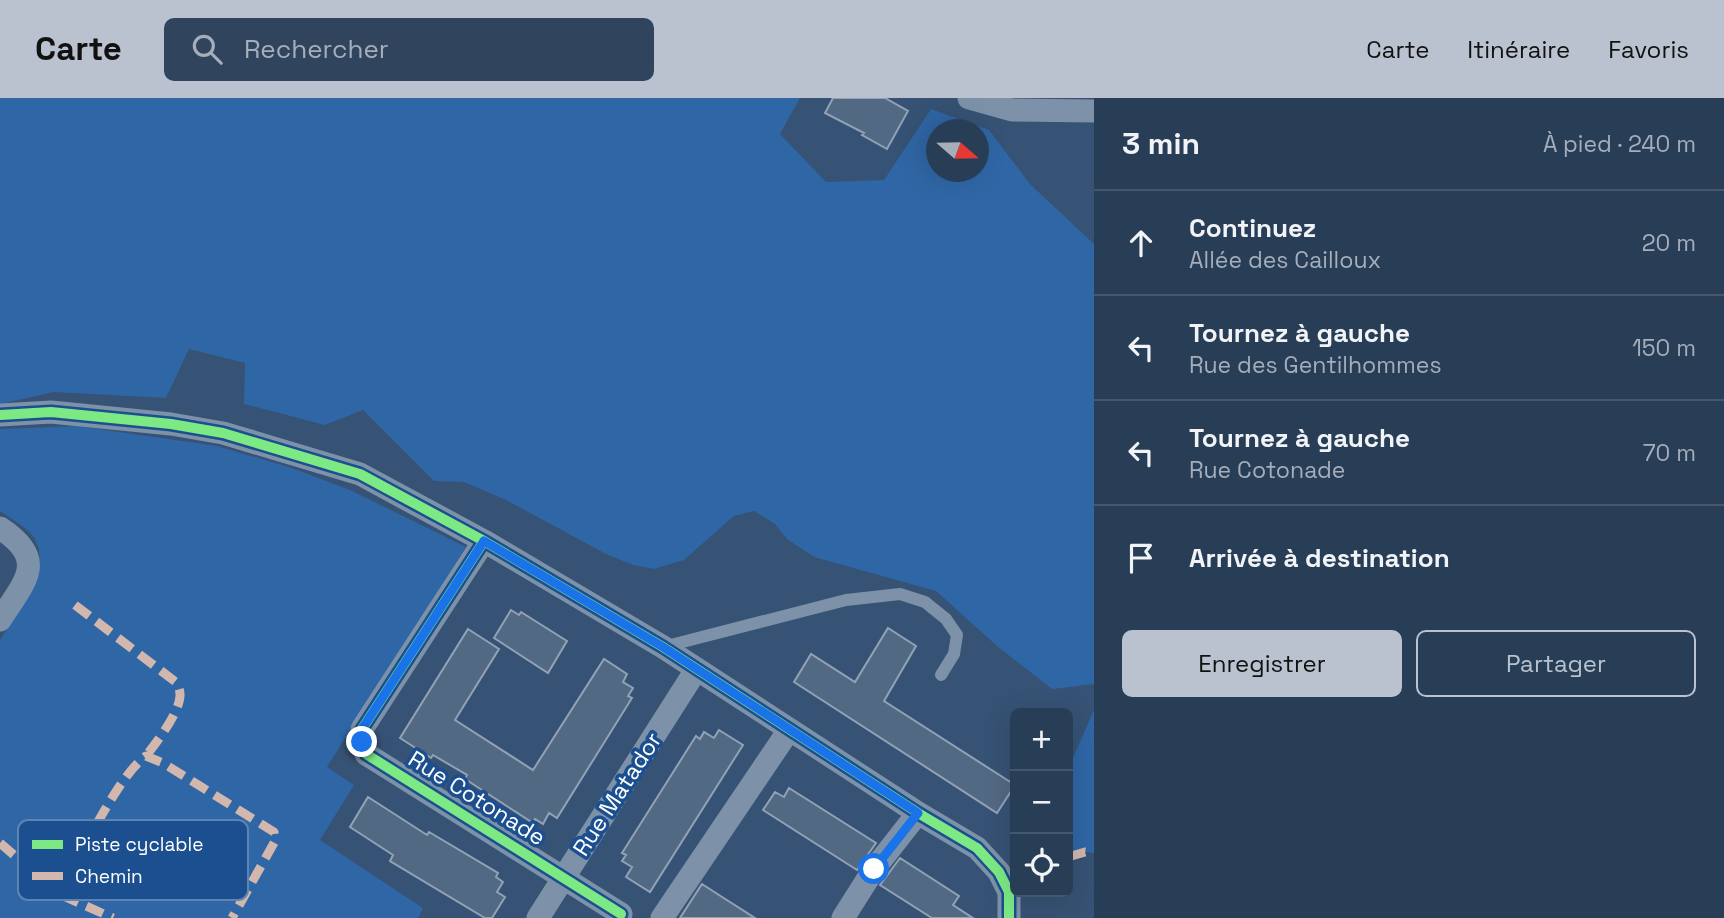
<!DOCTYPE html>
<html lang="fr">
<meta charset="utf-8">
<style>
body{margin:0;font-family:"Space Grotesk",sans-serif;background:#30455d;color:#f1f3f6}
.controls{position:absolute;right:21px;bottom:21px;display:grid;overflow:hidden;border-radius:10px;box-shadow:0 7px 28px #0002}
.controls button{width:63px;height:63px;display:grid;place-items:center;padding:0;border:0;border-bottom:2px solid #44576d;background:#283e57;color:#f1f3f6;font:35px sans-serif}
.compass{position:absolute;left:926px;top:21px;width:63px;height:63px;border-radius:50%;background:#283e57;box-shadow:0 7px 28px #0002;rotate:110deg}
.stop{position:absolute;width:21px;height:21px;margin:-16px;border:5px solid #1a73e8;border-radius:50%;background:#fff}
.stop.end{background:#1a73e8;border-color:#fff;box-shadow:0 2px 7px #0008}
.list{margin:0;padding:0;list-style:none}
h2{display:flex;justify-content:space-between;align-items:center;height:91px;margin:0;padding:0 28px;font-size:30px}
h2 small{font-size:23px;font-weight:400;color:#a5aeba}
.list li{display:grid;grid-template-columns:46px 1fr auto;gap:21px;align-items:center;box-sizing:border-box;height:105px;padding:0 28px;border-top:2px solid #44576d}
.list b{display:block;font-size:26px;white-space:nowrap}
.list p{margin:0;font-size:23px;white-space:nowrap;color:#a5aeba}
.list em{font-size:23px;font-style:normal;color:#a5aeba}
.actions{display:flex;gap:14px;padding:21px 28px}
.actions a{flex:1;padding:16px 0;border:2px solid #b9c2ce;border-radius:10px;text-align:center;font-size:24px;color:#b9c2ce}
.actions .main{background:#b9c2ce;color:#111}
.icon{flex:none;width:38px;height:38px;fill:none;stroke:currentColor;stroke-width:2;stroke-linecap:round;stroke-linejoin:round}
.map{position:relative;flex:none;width:1094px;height:820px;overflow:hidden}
header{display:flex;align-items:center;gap:42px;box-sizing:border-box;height:98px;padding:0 35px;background:#b9c2ce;color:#111}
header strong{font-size:33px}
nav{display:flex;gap:38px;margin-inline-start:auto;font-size:24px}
.search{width:490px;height:63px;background:#30455d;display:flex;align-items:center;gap:18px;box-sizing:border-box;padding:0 24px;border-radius:10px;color:#a5aeba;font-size:26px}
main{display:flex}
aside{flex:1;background:#283e57}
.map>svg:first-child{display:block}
.green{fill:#2f66a5;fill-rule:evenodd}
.building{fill:#526984;stroke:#92a2b6;stroke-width:2}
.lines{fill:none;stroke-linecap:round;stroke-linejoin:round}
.lane{stroke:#7d92a8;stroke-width:12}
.street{stroke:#7d92a8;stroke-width:23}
.quiet{stroke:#d1b7ad;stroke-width:9;stroke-dasharray:18 9;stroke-linecap:butt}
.cycleway-casing{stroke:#1b4f8f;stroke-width:15}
.cycleway{stroke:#7ce984;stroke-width:10}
.route{stroke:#1a73e8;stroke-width:9}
.labels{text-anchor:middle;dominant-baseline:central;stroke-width:7;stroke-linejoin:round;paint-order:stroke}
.street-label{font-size:23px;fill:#fff;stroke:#1b4f8f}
.key{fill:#1b4f8f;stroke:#5f84b1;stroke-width:2}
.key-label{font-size:19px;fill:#fff}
</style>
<header>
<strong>Carte</strong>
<div class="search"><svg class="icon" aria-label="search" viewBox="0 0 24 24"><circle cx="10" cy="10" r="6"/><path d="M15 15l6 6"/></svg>Rechercher</div>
<nav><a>Carte</a><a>Itinéraire</a><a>Favoris</a></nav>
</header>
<main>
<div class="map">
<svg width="1094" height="820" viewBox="0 0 1094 820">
<rect width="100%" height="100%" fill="#365274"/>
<path class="green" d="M 0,0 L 800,0 L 780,36 L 826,84 L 884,82 L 931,11 L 989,32 L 1030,86 L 1094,146 L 1094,586 L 1052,591 L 997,548 L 936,493 L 814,459 L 787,441 L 775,426 L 754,413 L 734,418 L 684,462 L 654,471 L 633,467 L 606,456 L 506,402 L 464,384 L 434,383 L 363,312 L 325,327 L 244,306 L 245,265 L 189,251 L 166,300 L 54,294 L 0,306 ZM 936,32 L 978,32 L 978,74 L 936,74 Z
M 77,328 L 217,348 L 292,370 L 350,392 L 466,449 L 327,669 L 354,687 L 320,742 L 423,810 L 418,820 L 0,820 L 0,542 L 32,493 L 40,467 L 39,451 L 34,439 L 25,430 L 0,413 L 0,331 Z
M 1094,612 L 1094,755 L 1085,754 L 1068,759 L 1068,671 Z"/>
<path class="building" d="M 833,0 L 885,0 L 908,13 L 887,51 L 862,37 L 864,35 L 825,15 Z
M 511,512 L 519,517 L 521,514 L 567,543 L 548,575 L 494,540 Z
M 888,530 L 916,548 L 884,603 L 1015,687 L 997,715 L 794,584 L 811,556 L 855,584 Z
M 468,531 L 499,551 L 455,622 L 533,672 L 604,561 L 627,576 L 623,584 L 633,590 L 628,598 L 632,600 L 557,720 L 549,715 L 543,726 L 535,721 L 533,725 L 465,681 L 467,677 L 433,657 L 431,660 L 400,640 Z
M 719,632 L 743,647 L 650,794 L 626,779 L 632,769 L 622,763 L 626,757 L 622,755 L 696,638 L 700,641 L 704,634 L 714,640 Z
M 789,690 L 876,745 L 857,772 L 763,712 L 775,694 L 784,699 Z
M 368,699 L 427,737 L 429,734 L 498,775 L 496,779 L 503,784 L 497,794 L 505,799 L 492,820 L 485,820 L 390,763 L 393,757 L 350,729 Z
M 900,760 L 959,798 L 953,807 L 973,820 L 932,820 L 880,787 Z
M 702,786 L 719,797 L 755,820 L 680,820 Z"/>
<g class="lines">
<path class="lane" d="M 663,549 L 846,502 L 900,496 L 925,504 L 946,521 L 957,537 L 954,556 L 941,577"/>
<path class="street" d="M 969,0 L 1012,12 L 1094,13
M 0,317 L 51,314 L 171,326 L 223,335 L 360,376 L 484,443 L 663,549 L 918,715 L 977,750 L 999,774 L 1009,794 L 1009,820
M 0,430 C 49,462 25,483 0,522
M 484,443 L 362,631 L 362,644 L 366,656 L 621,816
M 538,820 L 696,572
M 662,820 L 789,632
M 843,820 L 874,771 L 918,715"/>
<path class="quiet" d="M 75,507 L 177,585 C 178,588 180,592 180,596 C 181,613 156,645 146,658
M 0,745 L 59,796 L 113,820
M 1068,759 L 1085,754 L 1094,755
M 59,796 C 78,763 118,677 146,658 L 163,665 L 274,734 L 275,743 L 232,820"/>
<defs>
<path id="cycleway" d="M 0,317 L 51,314 L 171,326 L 223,335 L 360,376 L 484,443 L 663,549 L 918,715 L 977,750 L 999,774 L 1009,794 L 1009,820
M 484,443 L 362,631 L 362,644 L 366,656 L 621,816"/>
</defs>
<use href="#cycleway" class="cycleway-casing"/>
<use href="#cycleway" class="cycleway"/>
</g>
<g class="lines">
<path class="route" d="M 362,644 L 362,631 L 484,443 L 663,549 L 918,715 L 874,771"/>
</g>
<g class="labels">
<g class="street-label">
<text transform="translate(617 696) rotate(-57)">Rue Matador</text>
<text transform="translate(477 700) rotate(32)">Rue Cotonade</text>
</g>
</g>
<rect x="18" y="722" width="230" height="80" rx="10" class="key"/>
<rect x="32" y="742" width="31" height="9" fill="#7ce984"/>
<rect x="32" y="774" width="31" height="8" fill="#d1b7ad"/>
<g class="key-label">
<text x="75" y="753">Piste cyclable</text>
<text x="75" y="785">Chemin</text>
</g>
</svg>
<div class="controls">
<button>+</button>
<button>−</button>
<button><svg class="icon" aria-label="locate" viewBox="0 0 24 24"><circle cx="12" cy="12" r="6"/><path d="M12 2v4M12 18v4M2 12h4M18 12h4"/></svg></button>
</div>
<svg class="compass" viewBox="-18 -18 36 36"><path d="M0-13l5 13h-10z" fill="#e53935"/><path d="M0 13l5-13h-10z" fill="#a5aeba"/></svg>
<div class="stop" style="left:874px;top:771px"></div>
<div class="stop end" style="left:362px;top:644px"></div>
</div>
<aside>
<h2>3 min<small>À pied · 240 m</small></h2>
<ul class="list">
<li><svg class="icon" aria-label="ahead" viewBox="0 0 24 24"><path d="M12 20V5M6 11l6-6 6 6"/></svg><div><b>Continuez</b><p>Allée des Cailloux</p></div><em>20 m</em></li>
<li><svg class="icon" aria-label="left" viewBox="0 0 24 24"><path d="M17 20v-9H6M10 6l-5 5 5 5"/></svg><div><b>Tournez à gauche</b><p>Rue des Gentilhommes</p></div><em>150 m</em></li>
<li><svg class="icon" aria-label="left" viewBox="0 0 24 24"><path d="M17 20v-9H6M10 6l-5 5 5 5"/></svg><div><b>Tournez à gauche</b><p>Rue Cotonade</p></div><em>70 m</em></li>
<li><svg class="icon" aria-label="arrive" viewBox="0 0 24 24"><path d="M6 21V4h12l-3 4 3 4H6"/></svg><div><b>Arrivée à destination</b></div></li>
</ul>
<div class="actions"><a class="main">Enregistrer</a><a>Partager</a></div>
</aside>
</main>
